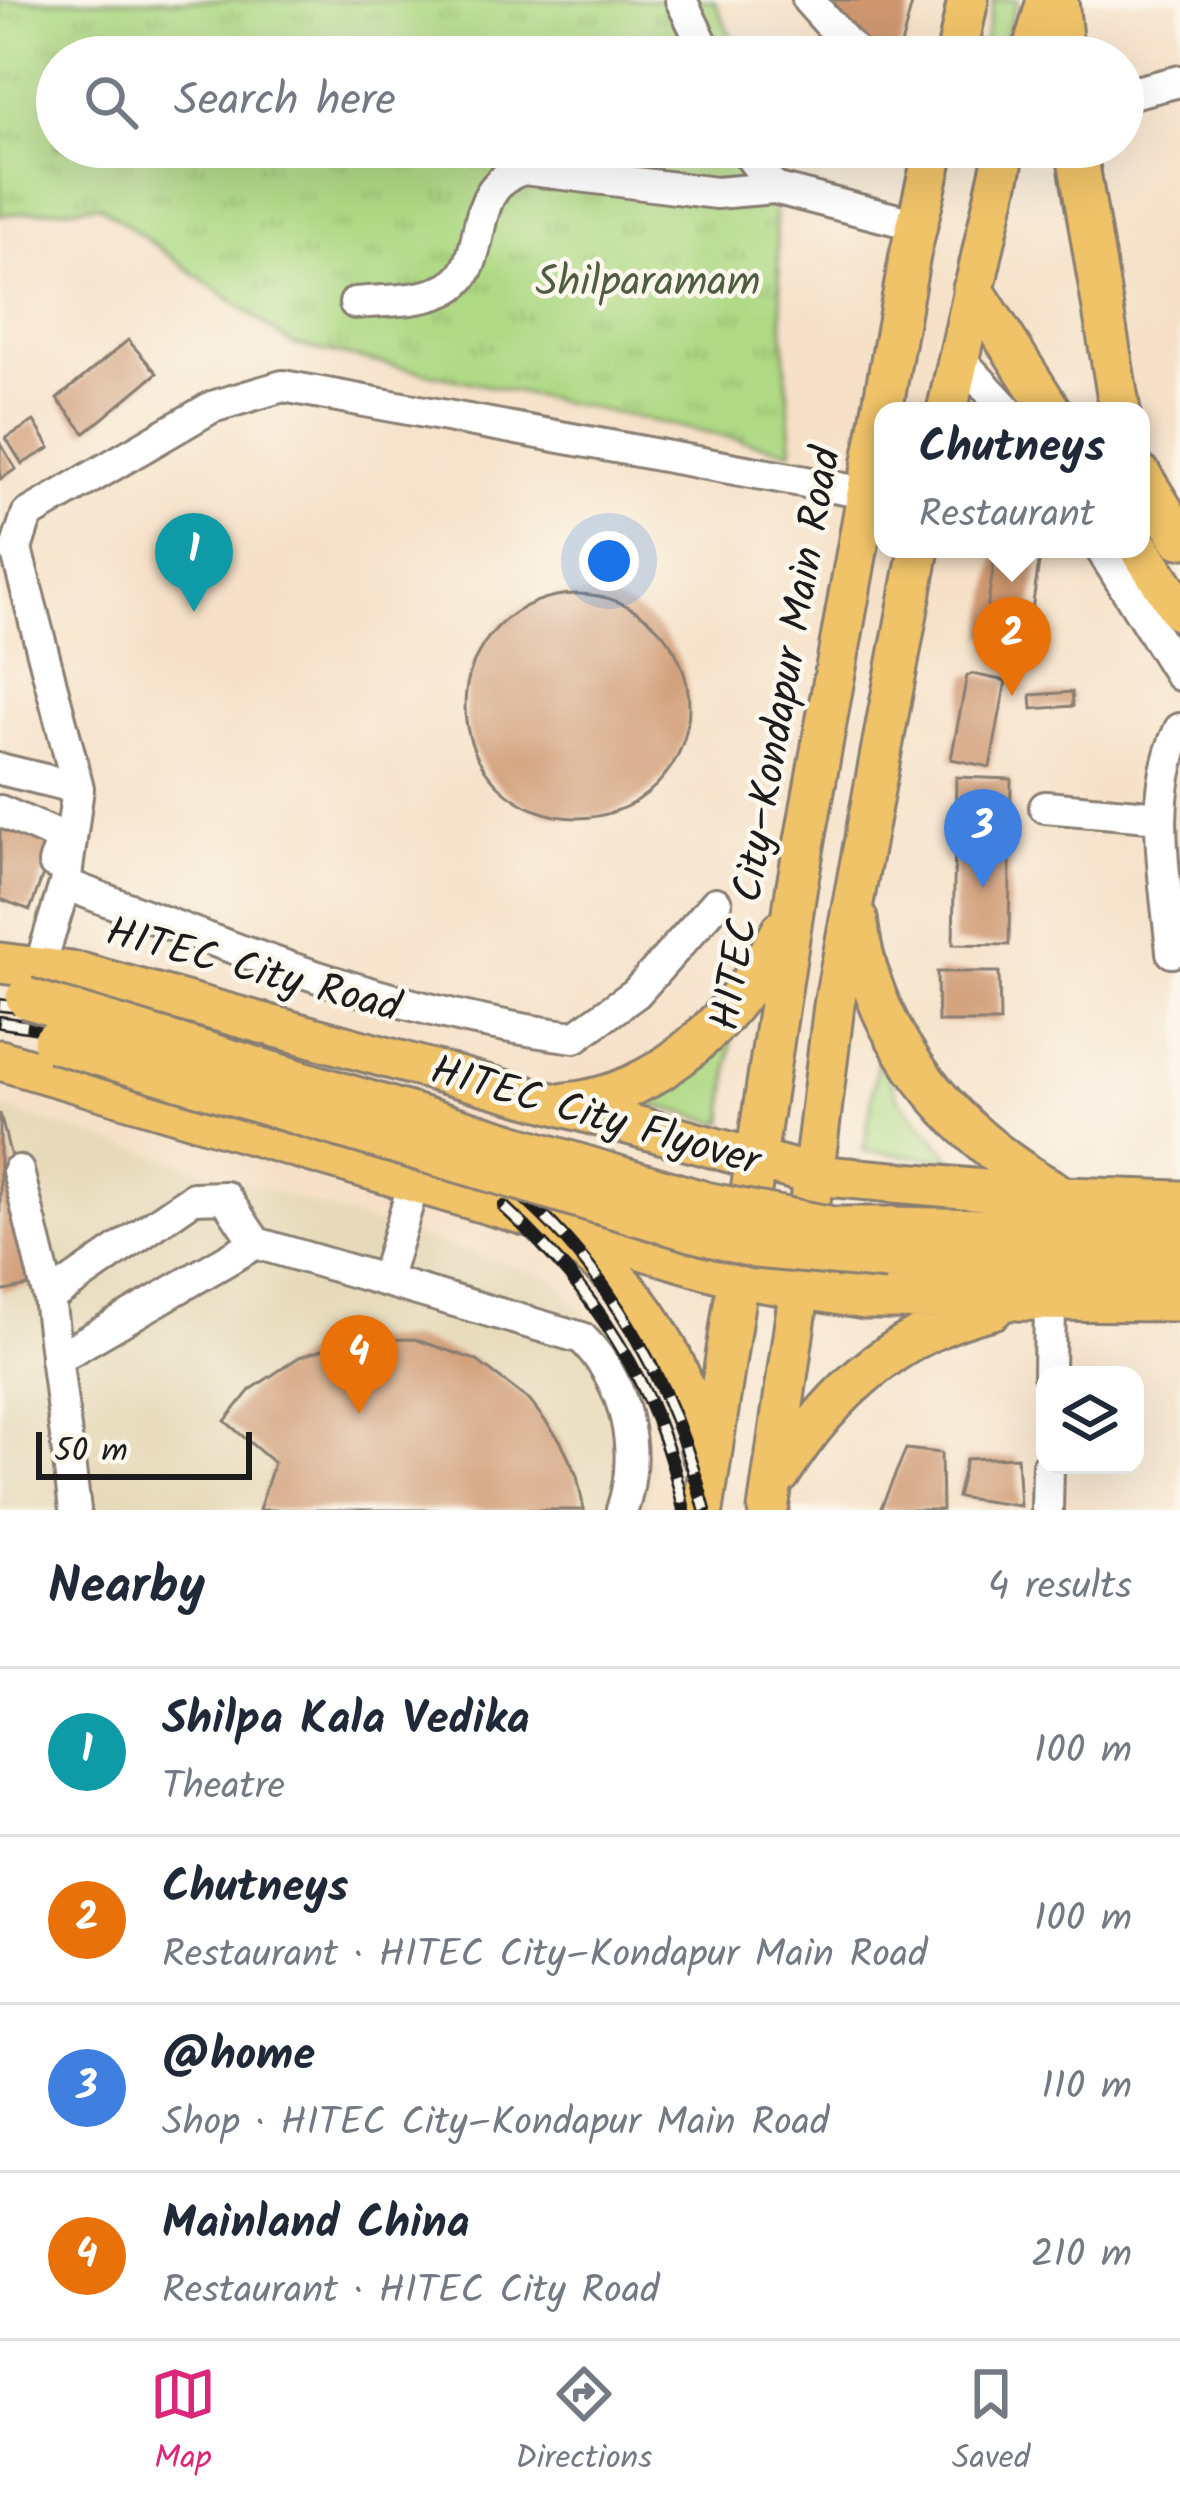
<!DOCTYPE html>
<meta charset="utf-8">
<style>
body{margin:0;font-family:Kalam,sans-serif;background:#f2f2f3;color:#1f2937}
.controls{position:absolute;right:36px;bottom:36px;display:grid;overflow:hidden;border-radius:24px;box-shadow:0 12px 48px #0002}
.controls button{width:108px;height:108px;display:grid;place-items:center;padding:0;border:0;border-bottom:3px solid #e0e1e3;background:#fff;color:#1f2937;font:60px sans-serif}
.scale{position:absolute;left:36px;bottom:30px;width:216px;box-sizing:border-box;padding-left:12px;border:6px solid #1c1c1c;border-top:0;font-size:33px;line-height:42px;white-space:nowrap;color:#1c1c1c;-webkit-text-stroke:9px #fbf7ec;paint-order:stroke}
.you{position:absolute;left:609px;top:561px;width:42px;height:42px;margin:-30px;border:9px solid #fff;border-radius:50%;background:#1a73e8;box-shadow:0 0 0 18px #1a73e833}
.badge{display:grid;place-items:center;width:78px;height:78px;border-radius:50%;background:#db2777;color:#fff;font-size:39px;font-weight:700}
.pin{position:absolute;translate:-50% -99px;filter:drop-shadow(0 3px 6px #0008)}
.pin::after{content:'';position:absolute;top:63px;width:42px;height:36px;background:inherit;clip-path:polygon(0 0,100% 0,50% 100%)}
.popup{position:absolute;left:874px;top:402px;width:276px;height:156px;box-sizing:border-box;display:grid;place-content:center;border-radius:24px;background:#fff;filter:drop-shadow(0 3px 9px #0005);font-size:39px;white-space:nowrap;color:#747a83}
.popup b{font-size:45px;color:#1f2937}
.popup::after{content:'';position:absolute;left:50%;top:100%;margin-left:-24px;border:24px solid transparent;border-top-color:#fff}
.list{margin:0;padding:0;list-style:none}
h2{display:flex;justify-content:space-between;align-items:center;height:156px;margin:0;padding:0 48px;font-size:51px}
h2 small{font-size:39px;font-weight:400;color:#747a83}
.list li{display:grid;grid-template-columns:78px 1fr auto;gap:36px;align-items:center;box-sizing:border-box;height:168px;padding:0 48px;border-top:3px solid #e0e1e3}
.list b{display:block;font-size:45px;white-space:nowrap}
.list p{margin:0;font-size:39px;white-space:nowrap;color:#747a83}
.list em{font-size:39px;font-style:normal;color:#747a83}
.icon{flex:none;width:66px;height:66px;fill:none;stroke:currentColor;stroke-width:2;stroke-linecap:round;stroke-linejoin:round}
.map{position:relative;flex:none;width:1180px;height:1510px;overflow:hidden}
.search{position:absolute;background:#fff;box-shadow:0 12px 48px #0002;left:36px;right:36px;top:36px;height:132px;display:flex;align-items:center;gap:30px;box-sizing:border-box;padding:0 42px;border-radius:66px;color:#747a83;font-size:45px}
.sheet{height:828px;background:#fff}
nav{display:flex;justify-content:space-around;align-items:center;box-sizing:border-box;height:168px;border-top:3px solid #e0e1e3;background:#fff;font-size:33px;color:#747a83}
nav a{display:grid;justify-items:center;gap:6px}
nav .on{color:#db2777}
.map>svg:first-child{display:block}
.built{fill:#e7daba}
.grass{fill:#afd984;stroke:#667a50;stroke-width:3}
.park{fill:url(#park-tufts);stroke:#667a50;stroke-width:3}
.building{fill:#ce9770}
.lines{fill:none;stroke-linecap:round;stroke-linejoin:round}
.minor-casing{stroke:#897e72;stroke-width:36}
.major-casing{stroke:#897e72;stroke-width:45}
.minor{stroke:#fff;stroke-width:30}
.major{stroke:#f0c369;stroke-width:39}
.rail-casing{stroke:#1c1c1c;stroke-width:14}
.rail{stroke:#fbf7ec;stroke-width:9;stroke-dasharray:27;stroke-linecap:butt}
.major-bridge-casing{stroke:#897e72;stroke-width:45;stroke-linecap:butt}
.major-bridge{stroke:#f0c369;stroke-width:39}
.labels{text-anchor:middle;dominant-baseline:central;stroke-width:9;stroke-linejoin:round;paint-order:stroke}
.park-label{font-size:42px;fill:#4f5e40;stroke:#fbf7ec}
.street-label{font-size:42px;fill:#1c1c1c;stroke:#fbf7ec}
</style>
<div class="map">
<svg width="1180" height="1510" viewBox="0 0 1180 1510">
<defs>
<pattern id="park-tufts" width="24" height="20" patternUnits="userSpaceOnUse" patternTransform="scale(3)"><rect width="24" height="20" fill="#afd984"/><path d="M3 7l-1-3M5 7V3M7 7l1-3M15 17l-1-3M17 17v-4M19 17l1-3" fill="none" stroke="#96ba71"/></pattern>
</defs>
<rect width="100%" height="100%" fill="#fbf7ec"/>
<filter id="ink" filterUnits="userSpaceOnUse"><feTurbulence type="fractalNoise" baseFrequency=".00833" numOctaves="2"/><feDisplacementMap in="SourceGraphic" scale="24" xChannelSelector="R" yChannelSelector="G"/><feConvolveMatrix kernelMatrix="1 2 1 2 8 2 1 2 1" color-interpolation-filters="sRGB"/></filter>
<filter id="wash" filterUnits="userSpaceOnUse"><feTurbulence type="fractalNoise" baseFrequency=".004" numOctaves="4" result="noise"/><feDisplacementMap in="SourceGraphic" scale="48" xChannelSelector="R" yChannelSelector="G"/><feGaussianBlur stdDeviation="2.7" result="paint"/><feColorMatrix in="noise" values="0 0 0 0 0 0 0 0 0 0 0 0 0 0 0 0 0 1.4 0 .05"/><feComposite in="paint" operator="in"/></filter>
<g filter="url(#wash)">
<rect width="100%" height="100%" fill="#f6e1c8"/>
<path class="built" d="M 0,1107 L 555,1279 L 601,1341 L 640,1414 L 653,1471 L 643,1510 L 0,1510 Z"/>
<path class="grass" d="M 994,0 L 1018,0 L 998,57 L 981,57 Z
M 732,1032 L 724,1123 L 641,1102 Z
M 879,1052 L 898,1098 L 953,1160 L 864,1151 Z"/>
<path class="park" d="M 0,0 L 714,0 L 741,57 L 57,57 L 57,147 L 770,147 L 792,451 L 292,344 L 99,205 L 0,215 Z"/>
<g id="blocks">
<path class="building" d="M 813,0 L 913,0 L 898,57 L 853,57 Z
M 128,340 L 157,373 L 85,433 L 57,399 Z
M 34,421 L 50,448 L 22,464 L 6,438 Z
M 0,443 L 16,469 L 0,479 Z
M 996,549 L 1041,549 L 1027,643 L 983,636 Z
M465 706a112 112 0 1 1 224 0a112 112 0 1 1-224 0Z
M 972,674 L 1006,681 L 990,767 L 951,759 L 967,676 Z
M 1072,692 L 1073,706 L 1032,709 L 1031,695 Z
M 956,777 L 1011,779 L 1009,945 L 953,944 Z
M 0,822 L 55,842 L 30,910 L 0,899 Z
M 937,972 L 999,972 L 1000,1022 L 938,1022 Z
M 0,1113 L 42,1283 L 0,1292 Z
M 414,1339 L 476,1360 L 530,1401 L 560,1440 L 577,1476 L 584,1510 L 259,1510 L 274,1463 L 225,1421 L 250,1390 L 299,1357 L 352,1340 Z
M 906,1449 L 941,1453 L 942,1510 L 880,1510 Z
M 1017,1457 L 1020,1506 L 957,1497 L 966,1459 Z"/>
</g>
</g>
<g filter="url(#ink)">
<use href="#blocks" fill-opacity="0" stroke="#897e72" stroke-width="3"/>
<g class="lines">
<defs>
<path id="minor" d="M 681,0 L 709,57
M 808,0 L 859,57
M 1123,95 L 1180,81
M 743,147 L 774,188
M 355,303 C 381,300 415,302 440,292 C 498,271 457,191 523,169 L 716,193 L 774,188 L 917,225
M 957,356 L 1008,411
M 1101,549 L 1180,675
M 0,769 L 78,788
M 1045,807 L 1161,817
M 0,811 L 63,838 L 54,863
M 65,884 C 231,948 397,1015 575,1037 L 636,993 L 716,903
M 1172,952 C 1166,881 1147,796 1180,729
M 40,966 L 65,884 L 78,788 L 16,549 L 27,515 L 212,407 L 283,386 L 866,493
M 18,1171 L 49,1298
M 386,1278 L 414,1182
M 56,1359 L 256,1243
M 1049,1375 L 1050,1297
M 75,1510 L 49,1298 L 193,1198 L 225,1197 L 256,1243 L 582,1338 C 626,1382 642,1450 622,1510
M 1047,1510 L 1048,1465"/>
<path id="major" d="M 1058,0 L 1064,57
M 956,57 L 968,0
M 1031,57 L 1047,0
M 1076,147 L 1120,411
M 973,289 L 1051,411
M 947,411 L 1006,147
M 1141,475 L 1180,538
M 1140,549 L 1180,611
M 857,919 C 871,1038 953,1135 1054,1191
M 0,963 L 80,973 L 813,1175 L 1066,1197 L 1180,1201
M 0,1060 L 739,1278 L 865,1299 L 1180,1301
M 566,1103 C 664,1095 739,1012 782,930
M 810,1202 L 834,1005 L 919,549
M 890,1227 L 1180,1233
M 560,1235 C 640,1280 687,1366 702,1455
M 888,1260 L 1180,1265
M 780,1474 C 830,1393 899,1331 993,1309
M 703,1510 L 797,885 L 910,255 L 935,147
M 768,1510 L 803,1266"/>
</defs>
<use href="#minor" class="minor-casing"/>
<use href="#major" class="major-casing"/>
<use href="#minor" class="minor"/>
<use href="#major" class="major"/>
<defs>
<path id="rail" d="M 0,1005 C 80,1013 154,1036 230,1059 C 294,1079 359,1098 419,1128 C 572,1202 664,1351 705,1510
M 0,1022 L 78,1034 L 184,1064
M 504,1207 C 597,1292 658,1386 684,1510"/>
</defs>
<use href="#rail" class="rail-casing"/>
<use href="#rail" class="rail"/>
<defs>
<path id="major-bridge" d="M 26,998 L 705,1202 L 833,1227 L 890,1227
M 53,1042 L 694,1232 L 755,1248 L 888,1260"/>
</defs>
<use href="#major-bridge" class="major-bridge-casing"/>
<use href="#major-bridge" class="major-bridge"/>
</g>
</g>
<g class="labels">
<g class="park-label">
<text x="648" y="283">Shilparamam</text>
</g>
<g class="street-label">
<text transform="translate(777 739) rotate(-80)">HITEC City–Kondapur Main Road</text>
<text transform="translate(253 971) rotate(15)">HITEC City Road</text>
<text transform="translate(595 1117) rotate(16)">HITEC City Flyover</text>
</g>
</g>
</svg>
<div class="controls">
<button><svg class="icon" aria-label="layers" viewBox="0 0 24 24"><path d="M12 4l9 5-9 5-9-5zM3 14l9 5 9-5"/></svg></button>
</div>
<div class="scale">50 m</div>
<div class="you"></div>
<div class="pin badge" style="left:194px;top:612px;background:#0f9aa8">1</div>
<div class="pin badge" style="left:1012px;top:696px;background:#e8710a">2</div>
<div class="popup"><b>Chutneys</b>Restaurant</div>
<div class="pin badge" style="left:983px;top:888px;background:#3f7fe0">3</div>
<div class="pin badge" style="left:359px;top:1414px;background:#e8710a">4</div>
<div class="search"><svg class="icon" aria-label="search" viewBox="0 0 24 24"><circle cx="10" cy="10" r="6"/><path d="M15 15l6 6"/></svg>Search here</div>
</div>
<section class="sheet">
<h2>Nearby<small>4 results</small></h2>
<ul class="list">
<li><span class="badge" style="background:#0f9aa8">1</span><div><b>Shilpa Kala Vedika</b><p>Theatre</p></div><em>100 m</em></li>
<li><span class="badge" style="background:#e8710a">2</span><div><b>Chutneys</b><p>Restaurant · HITEC City–Kondapur Main Road</p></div><em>100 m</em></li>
<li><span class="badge" style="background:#3f7fe0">3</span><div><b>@home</b><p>Shop · HITEC City–Kondapur Main Road</p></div><em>110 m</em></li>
<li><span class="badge" style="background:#e8710a">4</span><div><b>Mainland China</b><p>Restaurant · HITEC City Road</p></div><em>210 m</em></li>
</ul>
</section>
<nav>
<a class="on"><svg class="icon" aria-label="map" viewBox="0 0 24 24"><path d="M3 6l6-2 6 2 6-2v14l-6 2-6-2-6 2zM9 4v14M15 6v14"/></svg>Map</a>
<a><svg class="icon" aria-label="directions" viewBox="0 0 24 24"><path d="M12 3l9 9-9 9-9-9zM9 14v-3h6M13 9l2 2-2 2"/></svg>Directions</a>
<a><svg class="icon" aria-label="saved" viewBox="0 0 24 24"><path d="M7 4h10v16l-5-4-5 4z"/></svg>Saved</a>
</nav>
